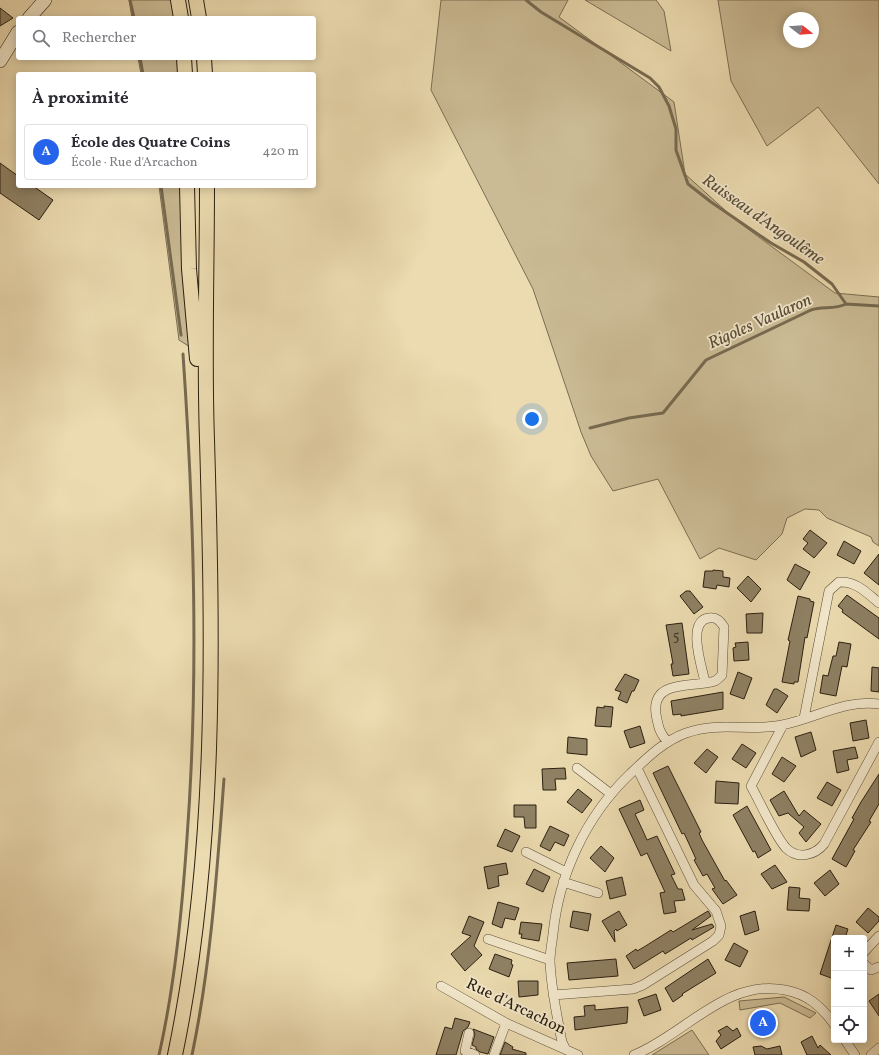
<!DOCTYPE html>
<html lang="fr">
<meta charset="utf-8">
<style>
body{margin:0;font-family:Vollkorn,serif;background:#f7f7f7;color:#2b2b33}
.controls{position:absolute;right:12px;bottom:12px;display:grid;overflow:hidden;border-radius:4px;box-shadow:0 2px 10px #0003}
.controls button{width:36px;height:36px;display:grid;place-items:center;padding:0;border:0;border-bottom:1px solid #e1e1e2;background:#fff;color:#2b2b33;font:20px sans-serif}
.compass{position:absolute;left:783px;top:12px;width:36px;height:36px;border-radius:50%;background:#fff;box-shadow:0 2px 10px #0003;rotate:107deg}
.you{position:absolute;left:532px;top:419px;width:14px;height:14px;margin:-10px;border:3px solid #fff;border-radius:50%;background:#1a73e8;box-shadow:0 0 0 6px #1a73e833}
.badge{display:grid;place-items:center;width:26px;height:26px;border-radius:50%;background:#2563eb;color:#fff;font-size:13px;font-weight:700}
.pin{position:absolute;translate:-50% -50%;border:2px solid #fff;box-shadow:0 1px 4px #0006}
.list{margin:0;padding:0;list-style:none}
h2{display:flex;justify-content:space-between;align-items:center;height:52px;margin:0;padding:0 16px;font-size:17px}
h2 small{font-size:13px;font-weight:400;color:#7c7c81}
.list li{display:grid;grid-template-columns:26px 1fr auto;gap:12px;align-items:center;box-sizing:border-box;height:56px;margin:0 8px 8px;padding:0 8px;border:1px solid #e1e1e2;border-radius:4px}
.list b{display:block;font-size:15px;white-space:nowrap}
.list p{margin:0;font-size:13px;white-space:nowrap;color:#7c7c81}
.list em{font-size:13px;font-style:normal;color:#7c7c81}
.icon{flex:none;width:22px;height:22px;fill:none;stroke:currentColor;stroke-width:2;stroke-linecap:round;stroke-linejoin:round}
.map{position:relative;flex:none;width:879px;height:1055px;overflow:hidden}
.search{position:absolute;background:#fff;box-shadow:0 2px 10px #0003;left:16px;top:16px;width:300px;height:44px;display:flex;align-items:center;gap:10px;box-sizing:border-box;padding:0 14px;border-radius:4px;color:#7c7c81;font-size:15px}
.panel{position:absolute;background:#fff;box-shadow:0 2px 10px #0003;left:16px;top:72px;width:300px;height:116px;border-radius:4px}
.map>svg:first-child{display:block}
.green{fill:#cbbb95;stroke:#7b6e53;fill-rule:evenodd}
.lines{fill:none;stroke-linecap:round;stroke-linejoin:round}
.stream{stroke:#776a50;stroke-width:3}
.building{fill:#8f8164;stroke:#2b2011}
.street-casing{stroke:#5b4f39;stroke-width:10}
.secondary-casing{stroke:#2b2011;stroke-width:14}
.primary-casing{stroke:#2b2011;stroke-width:16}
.street{stroke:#f3e8cc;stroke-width:9}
.secondary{stroke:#f3e8cc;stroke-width:13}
.primary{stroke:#ecdbb0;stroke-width:14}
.labels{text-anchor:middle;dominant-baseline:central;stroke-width:3.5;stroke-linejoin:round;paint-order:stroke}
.number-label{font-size:14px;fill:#443826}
.street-label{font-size:16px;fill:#2b2011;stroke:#f3e8cc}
.water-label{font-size:17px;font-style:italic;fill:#574b36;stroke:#f3e8cc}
</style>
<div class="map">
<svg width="879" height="1055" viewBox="0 0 879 1055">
<rect width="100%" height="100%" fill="#ecdbb0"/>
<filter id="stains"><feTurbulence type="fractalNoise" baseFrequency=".005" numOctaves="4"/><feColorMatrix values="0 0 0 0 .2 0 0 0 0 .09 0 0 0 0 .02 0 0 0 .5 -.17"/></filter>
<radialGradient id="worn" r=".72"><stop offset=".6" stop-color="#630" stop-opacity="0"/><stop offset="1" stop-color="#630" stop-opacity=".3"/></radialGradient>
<path class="green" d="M 129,0 L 172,0 L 175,18 L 132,18 Z
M 441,0 L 568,0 L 559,17 L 674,102 L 685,174 L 737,221 L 835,293 L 879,297 L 879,546 L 873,542 L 871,537 L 827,518 L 819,510 L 805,509 L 787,518 L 782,534 L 756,560 L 719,548 L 700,559 L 658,479 L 613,491 L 591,456 L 581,432 L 533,289 L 431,90 Z
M 585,0 L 656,0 L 664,11 L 671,51 Z
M 718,0 L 879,0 L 879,184 L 818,107 L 767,146 L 731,81 ZM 789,18 L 813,18 L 813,42 L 789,42 Z
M 138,58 L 178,58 L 179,74 L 141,74 Z
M 159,186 L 181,186 L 190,347 L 179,340 Z
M 784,997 L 816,1013 L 810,1018 L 780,1003 L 740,1010 L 739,1001 Z
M 692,1030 L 709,1055 L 652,1055 Z"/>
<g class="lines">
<path class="stream" d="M 130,0 L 134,18
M 526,0 L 541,12 L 650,78 L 659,87 L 669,106 L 676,129 L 676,150 L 688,184 L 711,202 L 771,243 L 804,262 L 832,284 L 846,304 L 879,306
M 140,58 L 143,74
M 161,186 L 181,335
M 590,428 L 629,418 L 663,413 L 706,360 L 811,310 C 823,306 834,310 846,304
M 159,1055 C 175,984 182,910 187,838 C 199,676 194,515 183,354
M 192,1055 C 211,964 217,871 224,779"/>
</g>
<path class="building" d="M 0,8 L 13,18 L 0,26 Z
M 0,163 L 18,176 L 18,186 L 33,186 L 53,200 L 39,220 L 0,193 Z
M 810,530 L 827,543 L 814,558 L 803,549 L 808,543 L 803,539 Z
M 844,541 L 861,551 L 854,564 L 837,555 Z
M 879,554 L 879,585 L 864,573 Z
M 795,564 L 810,572 L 800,590 L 787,580 Z
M 713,570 L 723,571 L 723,577 L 730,578 L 729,587 L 717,585 L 716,589 L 703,587 L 705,571 L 713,571 Z
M 748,576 L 761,589 L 751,602 L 737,588 Z
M 686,591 L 690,591 L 703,607 L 694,614 L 680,596 Z
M 847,595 L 879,618 L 879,639 L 842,612 L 843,610 L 838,606 Z
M 798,596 L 810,599 L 810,601 L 814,602 L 807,638 L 805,637 L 798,682 L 794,682 L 794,684 L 782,682 L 790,641 L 788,640 Z
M 763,613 L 762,633 L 747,633 L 746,614 Z
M 682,623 L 689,674 L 673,676 L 671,664 L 673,664 L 666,625 Z
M 748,642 L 749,660 L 734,661 L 733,648 L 736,647 L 735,643 Z
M 839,642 L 851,644 L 847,667 L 842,666 L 836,696 L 820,693 L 823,675 L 828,676 L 833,656 L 836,656 Z
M 872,667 L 879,668 L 879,692 L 871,691 Z
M 738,672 L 752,678 L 744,699 L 730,694 Z
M 625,674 L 639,680 L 634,691 L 632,691 L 627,703 L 618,699 L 621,692 L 615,690 Z
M 774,689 L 777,689 L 788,696 L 777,713 L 766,705 Z
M 723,692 L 723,709 L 681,716 L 681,714 L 673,715 L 671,701 Z
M 604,706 L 613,707 L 611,727 L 595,726 L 597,707 L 604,708 Z
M 866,720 L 869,738 L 853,741 L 850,723 Z
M 640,726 L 645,743 L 630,748 L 624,731 Z
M 811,732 L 816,750 L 801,757 L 795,737 Z
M 568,737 L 587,739 L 587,755 L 567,753 Z
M 742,744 L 756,753 L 746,768 L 732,759 Z
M 855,747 L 858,758 L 847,760 L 849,770 L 837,773 L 833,751 Z
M 707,749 L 718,757 L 706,773 L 694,763 Z
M 782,757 L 796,766 L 784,782 L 772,774 Z
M 668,766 L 701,832 L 699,833 L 702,840 L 725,881 L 726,880 L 737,895 L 723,904 L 712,889 L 715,888 L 707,874 L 703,876 L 694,860 L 696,859 L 684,833 L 682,834 L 653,773 Z
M 565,768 L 566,779 L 555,779 L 556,790 L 543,790 L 542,769 Z
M 879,774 L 879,804 L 869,821 L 871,822 L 853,850 L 855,851 L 846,867 L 832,859 L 854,819 L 852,818 L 861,802 Z
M 716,781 L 739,783 L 738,804 L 715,803 Z
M 827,782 L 841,790 L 832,806 L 817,798 Z
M 578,789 L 592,800 L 582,813 L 567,802 Z
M 784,791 L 799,816 L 804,810 L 821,824 L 806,842 L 799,833 L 804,827 L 788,813 L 779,816 L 770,800 Z
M 640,800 L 644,810 L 635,814 L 643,831 L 647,840 L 657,836 L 675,874 L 671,875 L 678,889 L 682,889 L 685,900 L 674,901 L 676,912 L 664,914 L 660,893 L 665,892 L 647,853 L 641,856 L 619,809 Z
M 514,805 L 536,805 L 536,828 L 525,828 L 524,817 L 514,817 Z
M 747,806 L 771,850 L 758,858 L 755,851 L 753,852 L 733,815 Z
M 550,826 L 569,835 L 564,846 L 555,842 L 550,851 L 540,846 Z
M 505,829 L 520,836 L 512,852 L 497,846 Z
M 601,846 L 614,858 L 605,872 L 590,858 Z
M 506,863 L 508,874 L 498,876 L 499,886 L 488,889 L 484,867 Z
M 775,865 L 787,882 L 772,889 L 761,874 Z
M 534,869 L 550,877 L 543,892 L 526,884 Z
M 830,870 L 839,884 L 825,896 L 814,883 Z
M 622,877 L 626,895 L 610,899 L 606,881 Z
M 789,887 L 800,888 L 799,898 L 810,899 L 809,911 L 787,910 Z
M 498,902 L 519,908 L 515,920 L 505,918 L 502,928 L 492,924 Z
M 868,908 L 879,917 L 879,921 L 868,933 L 856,922 Z
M 573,911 L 591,914 L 588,931 L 570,927 Z
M 619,911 L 627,925 L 617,931 L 616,929 L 614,931 L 615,942 L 602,921 Z
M 708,911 L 711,916 L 692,930 L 712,924 L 714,927 L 692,940 L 691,938 L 665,954 L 663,951 L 634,969 L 626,956 L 636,949 L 637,951 L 644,947 L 671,930 L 673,932 Z
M 755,911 L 759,930 L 745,935 L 740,916 Z
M 469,916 L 484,922 L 474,946 L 482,955 L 465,971 L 451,954 L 471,936 L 462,933 Z
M 521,922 L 542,924 L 539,941 L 521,938 L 522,934 L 519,934 Z
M 836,925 L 848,929 L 845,938 L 834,938 L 834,979 L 820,974 Z
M 734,943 L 748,951 L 740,967 L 725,960 Z
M 495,954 L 512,960 L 511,964 L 513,965 L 509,977 L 489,969 Z
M 616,959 L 618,976 L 569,980 L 567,963 Z
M 708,959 L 716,973 L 682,994 L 683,995 L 673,1002 L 665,988 Z
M 518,981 L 538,981 L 538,995 L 519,997 Z
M 656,994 L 661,1010 L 644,1016 L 638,1000 Z
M 879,994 L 879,1016 L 869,1001 Z
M 595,1005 L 595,1010 L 628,1007 L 627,1023 L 575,1030 L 574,1017 L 585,1016 L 584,1006 Z
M 455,1018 L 470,1022 L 468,1027 L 463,1031 L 456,1055 L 436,1055 L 445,1027 L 452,1029 Z
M 727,1026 L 733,1031 L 737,1028 L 741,1036 L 721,1049 L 716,1041 L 721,1035 L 718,1031 Z
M 473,1029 L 494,1037 L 488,1054 L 480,1052 L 476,1049 L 476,1047 L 472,1045 L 475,1034 Z
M 812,1036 L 818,1048 L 820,1045 L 831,1055 L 807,1055 L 801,1042 Z
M 505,1042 L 513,1047 L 512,1049 L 526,1053 L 526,1055 L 500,1055 Z
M 761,1046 L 767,1049 L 780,1046 L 782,1055 L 755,1055 L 753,1047 Z"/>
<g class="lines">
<defs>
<path id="street" d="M 804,718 L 829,591 L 839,582 C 856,581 867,593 879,603
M 783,725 L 751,786 C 760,802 775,836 786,848 C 798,860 815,855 824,844 L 879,742
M 668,742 C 659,733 658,725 656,714 C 651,678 695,688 715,681 C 717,680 720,677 722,675 L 724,627 C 720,621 717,617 709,618 C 686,621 702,667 705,682
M 577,768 L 611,794
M 526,852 L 566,872
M 563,882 L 598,893
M 488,939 L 550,960
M 864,952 L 879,936
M 864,964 L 871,970 L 879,967
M 441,986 L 506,1023 L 578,1055
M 553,995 L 633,989 L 643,985 L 713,941 L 719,935 L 721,926 L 716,911 L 694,885 L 637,768
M 469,1033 L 465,1051 L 475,1055
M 845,1040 L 855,1055
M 565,1048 L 562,1042 C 557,1016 551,989 550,961 C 550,952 552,943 553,934 C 559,874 586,816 630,774 C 647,758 664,741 686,733 C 720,721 749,732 782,725 C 814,719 845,699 879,704
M 494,1055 L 506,1023
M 634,1055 C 684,1035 727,978 785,990 C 807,994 821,1006 834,1024
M 871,1055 L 879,1048"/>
<path id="secondary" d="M 29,18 L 45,0
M 0,61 L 18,32"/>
<path id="primary" d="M 178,0 L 181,18
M 196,0 L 199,18
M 184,58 L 185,74
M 204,58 L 205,74
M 187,186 L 189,269 L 197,359
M 175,1055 C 217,853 213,645 207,440 C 204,355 207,271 207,186"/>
</defs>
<use href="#street" class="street-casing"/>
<use href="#secondary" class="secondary-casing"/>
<use href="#primary" class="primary-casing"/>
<use href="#street" class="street"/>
<use href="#secondary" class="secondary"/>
<use href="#primary" class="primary"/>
</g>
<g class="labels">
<g class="number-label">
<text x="676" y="636">5</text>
</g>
<g class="street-label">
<text transform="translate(516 1007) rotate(26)">Rue d'Arcachon</text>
</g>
<g class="water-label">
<text transform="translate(763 220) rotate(35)">Ruisseau d'Angoulême</text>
<text transform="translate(760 322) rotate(-24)">Rigoles Vaularon</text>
</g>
</g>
<rect width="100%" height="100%" filter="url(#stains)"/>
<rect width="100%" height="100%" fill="url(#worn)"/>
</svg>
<div class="controls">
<button>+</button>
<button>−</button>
<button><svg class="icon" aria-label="locate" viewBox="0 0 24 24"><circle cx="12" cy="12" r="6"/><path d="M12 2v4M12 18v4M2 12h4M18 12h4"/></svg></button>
</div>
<svg class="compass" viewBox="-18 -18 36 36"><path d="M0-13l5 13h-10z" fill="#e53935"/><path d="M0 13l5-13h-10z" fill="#7c7c81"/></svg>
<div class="you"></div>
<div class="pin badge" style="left:763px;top:1023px">A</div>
<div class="search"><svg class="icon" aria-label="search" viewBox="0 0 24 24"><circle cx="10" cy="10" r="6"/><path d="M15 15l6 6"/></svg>Rechercher</div>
<section class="panel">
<h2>À proximité<small></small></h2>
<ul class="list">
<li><span class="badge">A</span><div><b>École des Quatre Coins</b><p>École · Rue d'Arcachon</p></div><em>420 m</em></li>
</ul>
</section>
</div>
